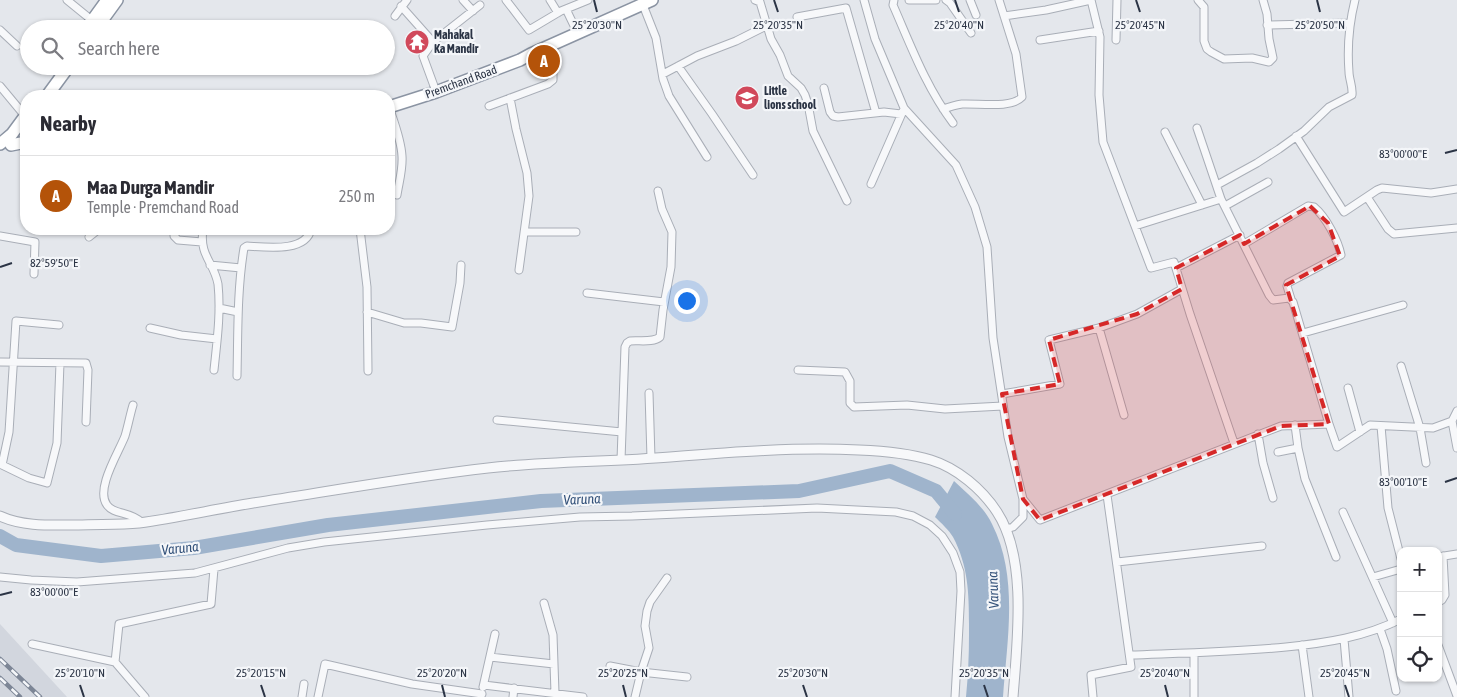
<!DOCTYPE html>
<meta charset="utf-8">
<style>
body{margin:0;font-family:"Asap Condensed",sans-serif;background:#f7f7f7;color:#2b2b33}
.controls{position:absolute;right:15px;bottom:15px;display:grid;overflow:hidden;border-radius:10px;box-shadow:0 1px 4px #0004}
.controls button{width:45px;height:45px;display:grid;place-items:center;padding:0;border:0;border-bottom:1px solid #e1e1e2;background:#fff;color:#2b2b33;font:25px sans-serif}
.you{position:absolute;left:686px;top:300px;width:18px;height:18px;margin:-12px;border:4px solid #fff;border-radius:50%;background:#1a73e8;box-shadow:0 0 0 8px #1a73e833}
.badge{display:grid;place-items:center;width:32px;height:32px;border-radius:50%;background:#b45309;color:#fff;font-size:16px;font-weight:700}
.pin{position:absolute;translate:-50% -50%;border:2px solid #fff;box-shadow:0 1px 5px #0006}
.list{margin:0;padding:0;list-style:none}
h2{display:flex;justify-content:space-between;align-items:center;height:65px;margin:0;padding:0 20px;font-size:21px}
h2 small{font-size:16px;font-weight:400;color:#7c7c81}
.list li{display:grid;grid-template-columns:32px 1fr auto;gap:15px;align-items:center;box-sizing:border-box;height:80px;padding:0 20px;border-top:1px solid #e1e1e2}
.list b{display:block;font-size:19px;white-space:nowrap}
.list p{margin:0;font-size:16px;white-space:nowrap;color:#7c7c81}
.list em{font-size:16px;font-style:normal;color:#7c7c81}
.icon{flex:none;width:28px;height:28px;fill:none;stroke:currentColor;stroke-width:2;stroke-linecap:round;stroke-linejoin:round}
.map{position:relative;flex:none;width:1457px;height:697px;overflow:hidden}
.search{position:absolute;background:#fff;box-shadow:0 1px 4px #0004;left:20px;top:20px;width:375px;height:55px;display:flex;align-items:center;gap:12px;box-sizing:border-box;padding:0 18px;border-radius:28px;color:#7c7c81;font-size:19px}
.panel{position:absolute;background:#fff;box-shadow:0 1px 4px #0004;left:20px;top:90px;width:375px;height:145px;border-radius:20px}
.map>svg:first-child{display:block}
.built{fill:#d2d6de}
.water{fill:#9fb4cc}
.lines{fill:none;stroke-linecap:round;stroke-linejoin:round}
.river{stroke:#9fb4cc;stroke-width:14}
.minor-casing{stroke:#a9aeb7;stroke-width:9}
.tertiary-casing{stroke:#a9aeb7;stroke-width:11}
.trunk-casing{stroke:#8b94a3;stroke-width:14}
.minor{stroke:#f7f8fa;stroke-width:7}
.tertiary{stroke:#f7f8fa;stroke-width:9}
.trunk{stroke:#fff;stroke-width:11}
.rail-casing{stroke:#7d8696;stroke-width:4.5}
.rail{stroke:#f4f6f9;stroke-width:2.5;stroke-dasharray:8;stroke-linecap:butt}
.marked{fill:#d62828;fill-opacity:0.2;stroke:#d62828;stroke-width:4;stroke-dasharray:10 6;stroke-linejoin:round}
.ticks{fill:none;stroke:#2b3445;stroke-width:2}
.labels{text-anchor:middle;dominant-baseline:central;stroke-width:4.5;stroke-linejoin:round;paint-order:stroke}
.poi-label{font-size:12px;font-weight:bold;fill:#2b3445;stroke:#f4f6f9;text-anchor:start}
.street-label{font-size:12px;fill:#2b3445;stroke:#f4f6f9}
.water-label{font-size:14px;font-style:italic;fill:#34527a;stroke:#f4f6f9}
.ticks-label{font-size:12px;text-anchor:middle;fill:#2b3445;stroke:#f4f6f9;stroke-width:4.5;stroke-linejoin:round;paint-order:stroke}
</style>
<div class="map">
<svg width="1457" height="697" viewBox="0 0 1457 697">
<rect width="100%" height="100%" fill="#e4e7ec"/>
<path class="built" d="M 0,624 L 67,697 L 0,697 Z"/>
<path class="water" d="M 954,481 C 968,494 984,507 992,524 C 1019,577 1007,640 1003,697 L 966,697 C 968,676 969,656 969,635 C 969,600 970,569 953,537 C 949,530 941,523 935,517 Z"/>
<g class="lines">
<path class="river" d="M 0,536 L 16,545 L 101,556 L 194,548 L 328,525 L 541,501 L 799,491 L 890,471 L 936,491 L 955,514"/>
<defs>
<path id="minor" d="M 67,0 L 94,22
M 463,0 L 473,11
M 506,0 L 529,30 L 561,11 L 588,0
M 550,0 L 558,13
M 755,0 L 760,2 L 771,39 L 780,55 L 788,76 L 801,88 L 805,95 L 808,104 L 813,131 L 847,201
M 864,0 L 875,39 L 904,108 L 956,165 L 975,207 L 987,247 L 993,338 L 1008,437 L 1023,499 L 1040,520 L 1281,426 L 1329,424 L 1337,447 L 1370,425 L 1433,428 L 1452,421 L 1457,411
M 894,0 L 893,5 C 911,46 926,87 953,123
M 909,0 L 936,0
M 946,0 L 950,3 L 971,33
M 970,0 L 976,15
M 1091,0 L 1100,37 L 1099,95 L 1103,142 L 1151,268 L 1174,262 L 1190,314 L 1234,443
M 1198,0 L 1204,7 L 1204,41 L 1207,49 L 1211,52 L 1224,59 L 1252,58 L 1269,62 L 1273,58 L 1269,39 L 1267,14 L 1263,0
M 643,5 L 656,38 L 663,79 L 669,96 L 707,157
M 401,6 L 433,42 L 423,56 L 434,86
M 566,9 L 578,34
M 395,16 L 407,0
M 1004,16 L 1046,10 L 1091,0
M 797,17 L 846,8 L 876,113
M 1267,25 L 1350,23
M 0,30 L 17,46
M 1040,40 L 1099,31
M 1116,40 L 1117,0
M 433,42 L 480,5
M 678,66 L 712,114 L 753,175
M 663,74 L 697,56 L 736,41 L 766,26
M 0,86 L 25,116
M 824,88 L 830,112 L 833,116 L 838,117 L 884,112 L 901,114
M 510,98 L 516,129 L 527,173 L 529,196 L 519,270
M 489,106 L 548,84 L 553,80 L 553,74 L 542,49
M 389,107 C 394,122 401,139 402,156 C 403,169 399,182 397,195
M 943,109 C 949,107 956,105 962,104 C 978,103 1011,109 1022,97 L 1016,54 L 999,0
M 1197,128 L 1221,199 L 1269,295 L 1273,300 L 1289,298 L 1293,302 L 1329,424
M 1165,132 L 1202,205
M 1296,136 L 1344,212 L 1377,190 L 1382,188 L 1431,193 L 1457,189
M 871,184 L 903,111
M 1217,185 L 1257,163 L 1279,149 L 1304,131 L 1329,107 L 1352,95 C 1353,87 1349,79 1349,72 C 1347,47 1349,24 1355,0
M 1367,197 L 1388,229 L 1394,234 L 1457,228
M 1225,206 L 1268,182
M 1135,226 L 1221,199
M 174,229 L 174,236 L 178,240 L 202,242
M 203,229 C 199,256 214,262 218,284 C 221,313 217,341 214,370
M 360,229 L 367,287 L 368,371
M 525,232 L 576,232
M 0,236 L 35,242 L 34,274
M 89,237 L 99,229
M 1244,244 L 1308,206 L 1314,207 C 1326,217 1338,240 1341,255 L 1288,283 L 1287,286 L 1291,299
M 210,265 L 241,268
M 1176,268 L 1240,235
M 587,293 L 664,302
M 219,308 L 238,312
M 367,312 L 404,323 L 421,323 L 452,327 L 460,283 L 461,265
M 59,325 L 16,321 L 9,432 L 2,465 L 29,478 L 47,483 L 57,443 L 60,363
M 150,328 L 181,335 L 217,339
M 1099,328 L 1124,415
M 1303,333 L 1403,305
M 0,362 L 86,363 L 88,370 L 86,422
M 1401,366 L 1420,428 L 1426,463
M 798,370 L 845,372 L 850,381 L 850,403 L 854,407 L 907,405 L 945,409 L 1003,406
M 237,376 C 238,333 237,290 244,248 L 247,246 C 265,247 306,253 311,229
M 1348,388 L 1360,432
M 649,393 L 651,458
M 1002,394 L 1060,384 L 1049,340 L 1099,328 L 1137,314 L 1182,289
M 133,405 C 130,415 128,426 125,436 C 119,452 95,489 107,505 C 114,515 130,511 141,522
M 497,420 L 622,432
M 1452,421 L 1457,448
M 1295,425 L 1298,448 L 1305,479 L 1336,557
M 1381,426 L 1388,508 L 1401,559
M 1258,434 L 1263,463 L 1273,498
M 1278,452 L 1298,448
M 621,460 L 625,347 L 627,343 L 630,341 C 639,340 653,343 660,337 L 663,310 L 671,267 L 672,232 L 662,209 L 658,191
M 1343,512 L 1393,623
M 1006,529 L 1013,527 L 1023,517 L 1023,499
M 1438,557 L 1457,554
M 1117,562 L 1262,546
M 0,577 L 31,580 L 77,582 L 195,573 L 288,548 L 324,542 L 487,525 L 580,517 L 632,516 L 817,508 L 896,512 L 913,516 L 930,525 L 942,536 L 953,553 L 960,572 L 961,591 L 955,697
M 1373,577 L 1401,569
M 1438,602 L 1442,600 L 1445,595 L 1443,556
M 544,603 L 553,635 L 555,693
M 1380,629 L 1387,649 L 1396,691
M 1344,639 L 1349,697
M 32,644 L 115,662 L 145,697
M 1302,645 L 1309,697
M 1438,645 L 1457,696
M 1194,653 L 1194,697
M 1130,655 C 1182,653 1234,652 1286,647 C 1326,643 1365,637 1401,619
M 490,657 L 554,664
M 115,662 L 119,624 L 211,604 L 214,569
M 610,666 L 641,672 L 687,677
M 484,685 L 583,697
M 483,687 L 495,634
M 302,697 L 304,684
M 318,697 L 325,664 L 412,684 L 482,694
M 513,697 L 514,688
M 635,697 L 641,672 L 649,648 L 645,626 L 647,611 L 650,602 L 667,578
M 1093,697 L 1091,675 L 1131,667 L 1107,495"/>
<path id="tertiary" d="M 0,516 C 24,527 52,525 78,525 C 98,524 119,525 139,523 C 177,518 215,509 253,503 C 331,491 409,477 488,468 C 549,461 610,462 670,457 C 733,452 796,447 859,450 C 883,451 908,453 931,460 C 957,468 982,489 997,512 C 1028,559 1017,643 1013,697"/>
<path id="trunk" d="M 86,29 L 107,0
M 96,29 L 117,0
M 47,96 L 69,66
M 389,107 L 436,92 L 520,60 L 531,54 L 652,0
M 0,144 L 12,134 L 26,115
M 11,145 L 26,142"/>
</defs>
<use href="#minor" class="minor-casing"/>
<use href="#tertiary" class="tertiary-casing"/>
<use href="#trunk" class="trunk-casing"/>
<use href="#minor" class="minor"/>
<use href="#tertiary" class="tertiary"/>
<use href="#trunk" class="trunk"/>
<defs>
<path id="rail" d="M 0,659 L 40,697
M 0,678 L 20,697"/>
</defs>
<use href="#rail" class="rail-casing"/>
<use href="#rail" class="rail"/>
</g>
<path class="marked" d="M 1310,206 L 1328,223 L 1340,256 L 1286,285 L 1329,424 L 1281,426 L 1040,520 L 1023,499 L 1002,394 L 1060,384 L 1049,340 L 1137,314 L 1182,289 L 1176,268 L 1240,235 L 1244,244 Z"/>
<path class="ticks" d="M 594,0 L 597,12M 774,0 L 778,12M 955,0 L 959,12M 1136,0 L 1140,12M 1317,0 L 1320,12M 1445,153 L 1457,150M 0,267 L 12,263M 1445,482 L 1457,478M 0,595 L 12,592M 80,685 L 84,697M 261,685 L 265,697M 442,685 L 445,697M 623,685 L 626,697M 803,685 L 807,697M 984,685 L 988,697M 1165,685 L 1168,697M 1345,685 L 1349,697"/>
<defs>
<symbol id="temple-disc" viewBox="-11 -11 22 22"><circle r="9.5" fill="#d1495b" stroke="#f4f6f9"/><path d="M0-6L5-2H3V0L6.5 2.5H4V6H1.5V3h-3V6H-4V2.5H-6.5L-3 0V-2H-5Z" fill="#fff"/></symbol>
<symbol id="school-disc" viewBox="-11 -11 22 22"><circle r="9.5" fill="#d1495b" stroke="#f4f6f9"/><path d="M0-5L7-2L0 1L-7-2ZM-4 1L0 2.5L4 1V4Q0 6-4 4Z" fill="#fff"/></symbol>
</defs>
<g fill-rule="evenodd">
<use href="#temple-disc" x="403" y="28" width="28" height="28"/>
<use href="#school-disc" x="733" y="84" width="28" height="28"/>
</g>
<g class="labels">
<g class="poi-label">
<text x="434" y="35">Mahakal<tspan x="434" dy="14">Ka Mandir</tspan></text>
<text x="764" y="91">Little<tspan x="764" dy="14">lions school</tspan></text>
</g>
<g class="street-label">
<text transform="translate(461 82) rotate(-20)">Premchand Road</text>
</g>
<g class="water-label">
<text transform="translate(582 499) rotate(-2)">Varuna</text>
<text transform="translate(180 548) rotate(-6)">Varuna</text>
<text transform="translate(993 590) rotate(-92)">Varuna</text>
</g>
</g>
<g class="ticks-label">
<text x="597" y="29">25°20'30"N</text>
<text x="778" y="29">25°20'35"N</text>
<text x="959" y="29">25°20'40"N</text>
<text x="1140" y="29">25°20'45"N</text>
<text x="1320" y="29">25°20'50"N</text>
<text x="1403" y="158">83°00'00"E</text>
<text x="54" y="267">82°59'50"E</text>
<text x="1403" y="486">83°00'10"E</text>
<text x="54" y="596">83°00'00"E</text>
<text x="80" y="677">25°20'10"N</text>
<text x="261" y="677">25°20'15"N</text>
<text x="442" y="677">25°20'20"N</text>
<text x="623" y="677">25°20'25"N</text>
<text x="803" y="677">25°20'30"N</text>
<text x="984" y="677">25°20'35"N</text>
<text x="1165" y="677">25°20'40"N</text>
<text x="1345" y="677">25°20'45"N</text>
</g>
</svg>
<div class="controls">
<button>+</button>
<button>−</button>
<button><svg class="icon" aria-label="locate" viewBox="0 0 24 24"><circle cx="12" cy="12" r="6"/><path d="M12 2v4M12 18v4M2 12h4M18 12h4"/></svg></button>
</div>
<div class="you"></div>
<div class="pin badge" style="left:544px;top:61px">A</div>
<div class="search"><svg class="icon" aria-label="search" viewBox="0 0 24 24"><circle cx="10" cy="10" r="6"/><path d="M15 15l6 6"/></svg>Search here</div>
<section class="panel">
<h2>Nearby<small></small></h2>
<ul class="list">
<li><span class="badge">A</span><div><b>Maa Durga Mandir</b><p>Temple · Premchand Road</p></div><em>250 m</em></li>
</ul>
</section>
</div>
